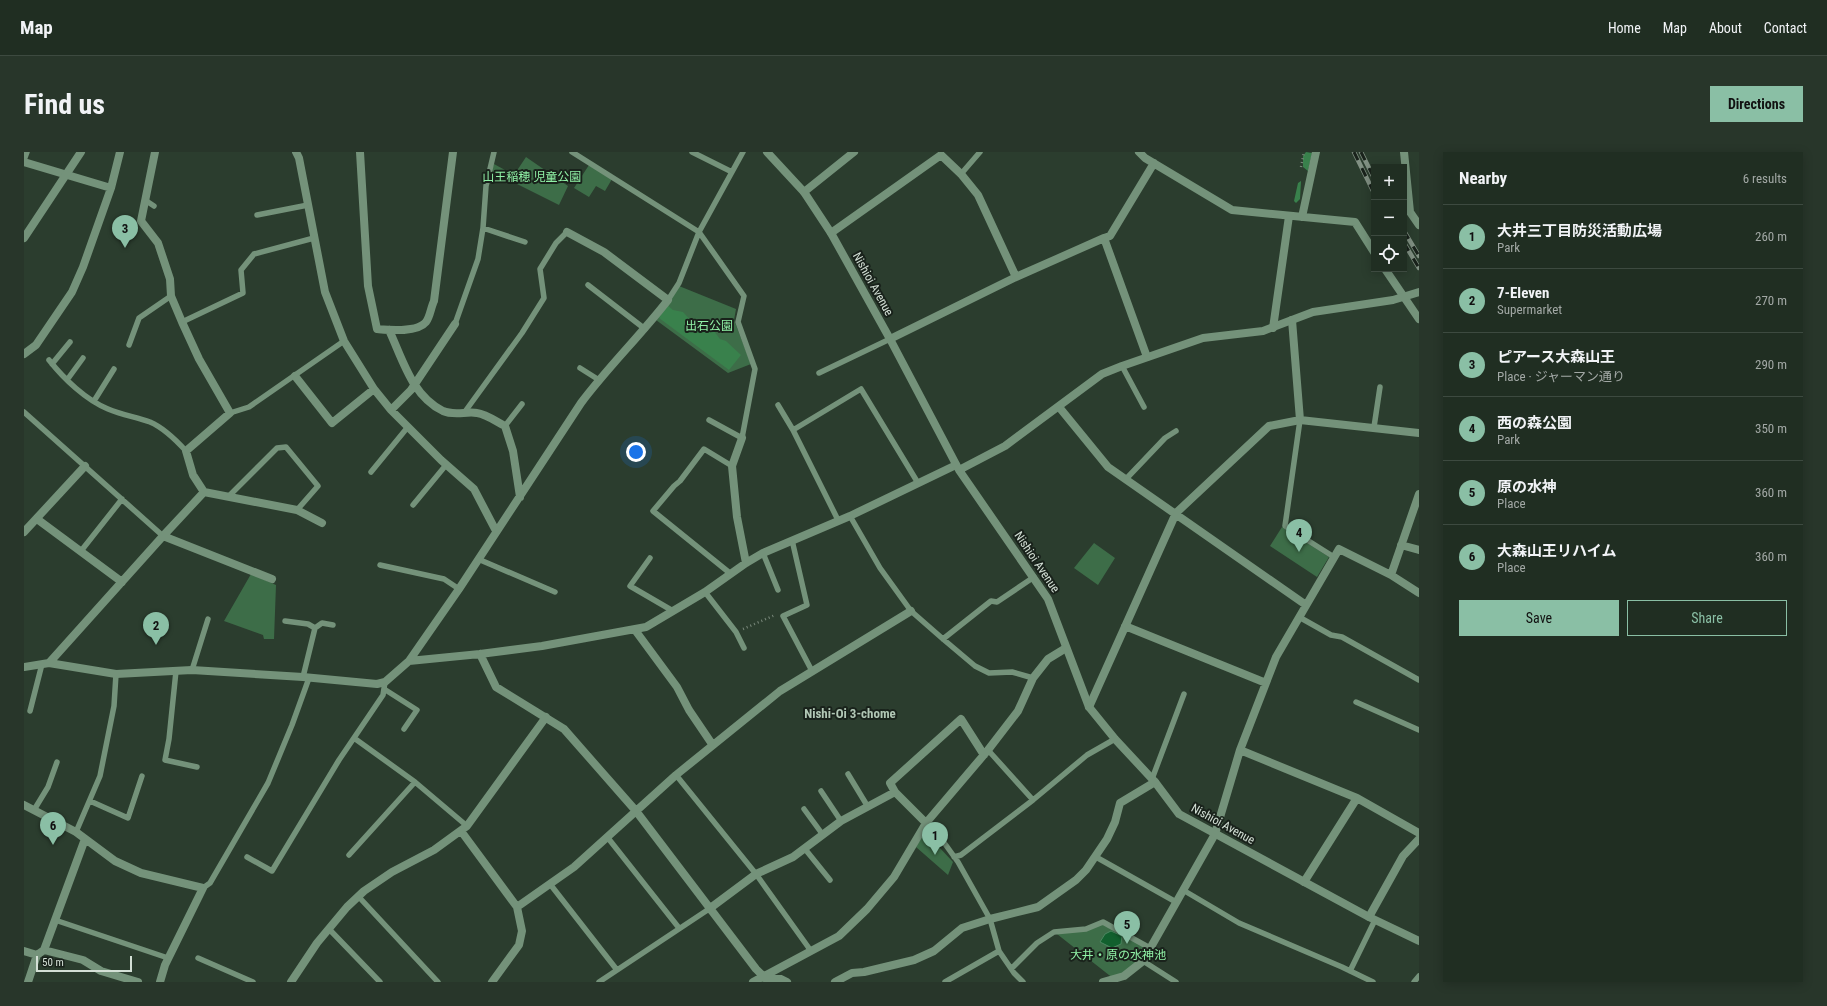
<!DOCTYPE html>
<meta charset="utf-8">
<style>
body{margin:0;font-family:"Roboto Condensed","Noto Sans JP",sans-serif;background:#28362a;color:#f1f3f6}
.controls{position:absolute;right:12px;top:12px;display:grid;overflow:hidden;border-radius:0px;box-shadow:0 2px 10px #0003}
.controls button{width:36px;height:36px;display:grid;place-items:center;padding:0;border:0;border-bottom:1px solid #3d4a40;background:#202e22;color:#f1f3f6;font:20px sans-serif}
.scale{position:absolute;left:12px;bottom:10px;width:96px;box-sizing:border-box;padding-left:4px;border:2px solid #d4e0d6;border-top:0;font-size:11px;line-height:14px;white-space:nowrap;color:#d4e0d6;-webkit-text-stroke:3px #19221b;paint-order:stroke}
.you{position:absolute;left:612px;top:300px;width:14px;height:14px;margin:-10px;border:3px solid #fff;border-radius:50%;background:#1a73e8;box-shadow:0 0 0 6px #1a73e833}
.badge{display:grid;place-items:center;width:26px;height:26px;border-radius:50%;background:#8abfa5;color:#111;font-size:13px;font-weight:700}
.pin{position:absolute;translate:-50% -33px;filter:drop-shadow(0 1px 2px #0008)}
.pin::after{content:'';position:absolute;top:21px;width:14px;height:12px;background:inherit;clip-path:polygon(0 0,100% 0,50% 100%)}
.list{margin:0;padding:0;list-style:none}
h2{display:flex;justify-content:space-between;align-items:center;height:52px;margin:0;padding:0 16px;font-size:17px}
h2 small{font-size:13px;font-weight:400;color:#a2a8a5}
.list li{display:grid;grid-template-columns:26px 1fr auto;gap:12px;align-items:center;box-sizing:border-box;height:64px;padding:0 16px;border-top:1px solid #3d4a40}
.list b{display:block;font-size:15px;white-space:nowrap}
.list p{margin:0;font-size:13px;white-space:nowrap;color:#a2a8a5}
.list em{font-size:13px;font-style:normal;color:#a2a8a5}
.actions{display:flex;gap:8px;padding:12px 16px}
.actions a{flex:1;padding:9px 0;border:1px solid #8abfa5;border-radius:0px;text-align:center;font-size:14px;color:#8abfa5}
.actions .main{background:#8abfa5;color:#111}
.icon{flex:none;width:22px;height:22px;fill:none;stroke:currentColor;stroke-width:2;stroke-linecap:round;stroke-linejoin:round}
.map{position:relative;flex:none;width:1395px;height:830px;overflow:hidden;border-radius:0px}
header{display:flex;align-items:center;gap:24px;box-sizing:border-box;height:56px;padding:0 20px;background:#202e22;border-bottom:1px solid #3d4a40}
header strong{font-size:19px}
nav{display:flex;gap:22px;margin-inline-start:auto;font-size:14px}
.intro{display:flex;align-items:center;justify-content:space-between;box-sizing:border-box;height:96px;padding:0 24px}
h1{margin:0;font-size:28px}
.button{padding:10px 18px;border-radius:0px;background:#8abfa5;color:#111;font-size:14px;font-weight:700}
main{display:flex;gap:24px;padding:0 24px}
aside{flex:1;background:#202e22;border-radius:0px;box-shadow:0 2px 10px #0003}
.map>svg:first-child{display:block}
.green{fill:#3d6d48}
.forest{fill:#39814c}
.water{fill:#12602e;stroke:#4c8660}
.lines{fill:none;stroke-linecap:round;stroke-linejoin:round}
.path{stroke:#7a897c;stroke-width:2.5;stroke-dasharray:1 3;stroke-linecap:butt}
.service{stroke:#74927a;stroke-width:5.5}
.minor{stroke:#74927a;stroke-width:8}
.tertiary{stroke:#74927a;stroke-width:8}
.rail-casing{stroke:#819083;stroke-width:4.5}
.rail{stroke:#19221b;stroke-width:3;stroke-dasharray:9;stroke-linecap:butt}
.labels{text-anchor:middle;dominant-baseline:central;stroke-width:4;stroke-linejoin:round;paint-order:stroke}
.park-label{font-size:12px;fill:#90f1a6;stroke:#19221b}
.street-label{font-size:12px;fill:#d4e0d6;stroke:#19221b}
.neighbourhood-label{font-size:13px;font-weight:bold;fill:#b1c7b5;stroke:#19221b}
</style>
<header>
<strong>Map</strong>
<nav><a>Home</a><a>Map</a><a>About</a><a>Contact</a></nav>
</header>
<div class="intro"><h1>Find us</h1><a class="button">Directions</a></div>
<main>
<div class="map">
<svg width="1395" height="830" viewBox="0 0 1395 830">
<rect width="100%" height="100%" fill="#2b3d2e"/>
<path class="green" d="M 502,5 L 544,34 L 535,53 L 467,19 L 470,12 L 490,23 Z
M 565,13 L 588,27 L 581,39 L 572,34 L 565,45 L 550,36 Z
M 655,134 L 712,157 L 710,168 L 727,212 L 704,221 L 632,168 Z
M 1258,375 L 1305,405 L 1293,425 L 1246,394 Z
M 1070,391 L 1091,406 L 1074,433 L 1050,416 Z
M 227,422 L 252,433 L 250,487 L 240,487 L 239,483 L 200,469 Z
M 901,680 L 929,710 L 924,723 L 892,695 Z
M 1077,771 L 1126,796 L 1119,809 L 1090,827 L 1033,782 Z"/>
<path class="forest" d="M 1282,0 L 1288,1 L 1284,19 L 1279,15 L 1279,4 Z
M 1277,29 L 1276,47 L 1272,51 L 1270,49 L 1274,31 Z
M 643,153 L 649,158 L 659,160 L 672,174 L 689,172 L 690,179 L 696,187 L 702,189 L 717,203 L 705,218 L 635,166 Z"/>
<path class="water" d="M 1087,779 L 1098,784 L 1097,792 L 1088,796 L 1076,790 L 1081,782 Z"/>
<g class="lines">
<path class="path" d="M 1277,15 L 1280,0
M 719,477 L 751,463"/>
<path class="service" d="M 548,0 L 675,80 L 720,144 L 714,170 L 731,217 L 718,286 L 685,268
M 668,0 L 708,20
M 0,8 L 3,0
M 937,22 L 956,0
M 121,48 L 130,54
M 233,63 L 284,53
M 459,76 L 501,90
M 564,133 L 621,177
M 644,148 L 655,131 L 675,80 L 719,0
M 158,170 L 219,141 L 217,118 L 230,102 L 290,86
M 431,172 L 454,107 L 459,76 L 462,34 L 470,0
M 105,193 L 115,166 L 147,144
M 25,208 C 40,227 62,248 84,257 C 98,263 112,265 126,270 C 140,276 152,288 162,299
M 28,212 L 46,190
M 1098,214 L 1120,255
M 556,216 L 575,228
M 795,221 L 866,187
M 43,228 L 59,206
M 70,249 L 90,217
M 754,253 L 769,278 L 814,368
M 0,260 L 139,384
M 206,261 L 225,255 L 320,189
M 440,261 L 498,181 L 520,146 L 516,117 L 532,91 L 543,80
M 1276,268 L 1261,374 L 1310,405
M 481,274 L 498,252
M 1350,275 L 1356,235
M 769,278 L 837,237 L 894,331
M 347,320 L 383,276
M 1102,327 L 1141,286 L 1152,279
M 204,345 L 253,296 L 262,295 L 294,334 L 273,358
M 389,353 L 422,313
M 826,364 L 856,416 L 887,459 L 919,487 L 951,514 L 965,521 L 988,520 L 1009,526
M 768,388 L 783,453 L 759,464 L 788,519
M 57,399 L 98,347
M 739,401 L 754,438
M 626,406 L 606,434 L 649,459
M 454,407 L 531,440
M 356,413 L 420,427 L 435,437
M 707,422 L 629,359 L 650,334 L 656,329 L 680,297 L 708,314
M 681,440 L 712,480 L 720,496
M 1275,465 L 1307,483 L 1318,485 L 1395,528
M 261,469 L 284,472 L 291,476
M 919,487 L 967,449 L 973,450 L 1010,425
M 168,518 L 184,467
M 152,519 L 145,587 L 141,608 L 173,615
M 279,525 L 291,476 L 298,471 L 309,473
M 360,537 L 393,558 L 380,577
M 1332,550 L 1395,578
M 6,559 L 18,512
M 330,586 L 391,630 L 443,674
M 964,598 L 1009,648
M 824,622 L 844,655
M 652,623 L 732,722 L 787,799
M 1128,627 L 1160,542
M 797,639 L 817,669
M 66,649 L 104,666 L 118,624
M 780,657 L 799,683
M 10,658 L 24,635 L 33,610
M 902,671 L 911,678 L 934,710 L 966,767 L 975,799 L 990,821 L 999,830
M 52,680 L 76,624 L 90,554 L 92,522
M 584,686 L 655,776
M 781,697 L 806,728
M 325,703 L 391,630
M 223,705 L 248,719 L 315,608 L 359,543 L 361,530
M 930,705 L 937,703 L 1009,648 L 1063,603 L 1091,587
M 1072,705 L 1152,750
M 526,732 L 593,818
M 179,736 L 186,731 L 244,631 L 268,573 L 285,526
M 1159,738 L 1215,771 L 1318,815 L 1349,830
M 334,744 L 414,830
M 31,768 L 144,806
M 305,777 L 356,830
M 174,806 L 229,830
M 1119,809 L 1152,830
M 988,816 L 1013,791 L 1030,780 L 1062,777 L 1079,770 L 1126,796
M 1326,819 L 1351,768
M 575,830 L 685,757
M 921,830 L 975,799
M 1390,830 L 1395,824"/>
<path class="minor" d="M 131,0 L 117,69 L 134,91 L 146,127 L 147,144 L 158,170 L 175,207 L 206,261 L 162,299 L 169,323 L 180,340 L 273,358 L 298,371
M 272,0 L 275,6 L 301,140 L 320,189 L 350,237 L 367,258 L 417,308 L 450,337 L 472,379
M 336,0 L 344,134 L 353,177 C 365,178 393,181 402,170 C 406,165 407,155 410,149 L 429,0
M 1115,0 L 1121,6 L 1208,58 L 1331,70 L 1350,100
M 1380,0 L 1386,60 L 1395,73
M 0,10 L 87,36
M 780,40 L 830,0
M 1278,65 L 1292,0
M 807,81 L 917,3 L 937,22 L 954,43 L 992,125
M 1361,117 L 1395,167
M 1268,168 L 1276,268
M 1249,176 L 1265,64
M 365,178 C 379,208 388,244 419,259 C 430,264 443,259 453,261 C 462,262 473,270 481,274 L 489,299 L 496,345
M 866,187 L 992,125 L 1080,86
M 0,202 L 12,193 L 48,140 L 59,115 L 87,36 L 96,0
M 1123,205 L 1080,86 L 1086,84 L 1130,11
M 271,224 L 308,271 L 350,237
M 1035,255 L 1084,315 L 1282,453
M 367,258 L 387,238 L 431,172
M 718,286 L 708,314 L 713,365 L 722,411
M 13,367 L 98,430
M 0,380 L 61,314
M 139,384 L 248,427
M 1377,393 L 1395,398
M 1367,423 L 1395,342
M 1101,474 L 1242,531
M 611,478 L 653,535 L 665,558 L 688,592
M 456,502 L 472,535 L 540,577 L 612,659 L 732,817 L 745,830
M 385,509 L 435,437 L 557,251 C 584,215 616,184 644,148 L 580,100 L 543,80
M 25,511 L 139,384 L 180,340
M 0,515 L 25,511 L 92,522 L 168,518 L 279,525 L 353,532 L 361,530 L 385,509 L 456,502 L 518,494 L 622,475 L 681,440 L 722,411 L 739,401 L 826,364 L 932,313
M 1065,555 L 1152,361 L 1245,274 L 1276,268 L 1395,281
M 1216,598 L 1333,646 L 1395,681
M 871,640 L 866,631 L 937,567 L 960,603
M 0,653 L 52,680 L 91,709 L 117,721 L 179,736 L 141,813 L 136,830
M 437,679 L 493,755 L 498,779 L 495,793 L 468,830
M 1280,730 L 1333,646
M 493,755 L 550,715 L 652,623 L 756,539 L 887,459
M 685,757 L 732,722 L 769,705 L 817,669 L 871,640 L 902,671
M 1345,765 L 1379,704 L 1395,687
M 20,798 L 59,808 L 77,819 L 114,830
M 0,799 L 13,803
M 739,824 L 757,827 L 763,830
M 4,830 L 13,803 L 20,798 L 61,687
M 267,830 L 293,791 L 323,755 L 340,739 L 368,720 L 410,698 L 443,674 L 522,565
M 729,830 L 815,784 L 843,757 L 870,725 L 902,671 L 964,598 L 994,559 L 1009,526 L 1024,507 L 1042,496
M 811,830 L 828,821 L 840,820 L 890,808 L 910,799 L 938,776 L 966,767 L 1014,755 L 1052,728 L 1062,718 L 1083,687 L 1091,670 L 1096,651 L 1131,630
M 1079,830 L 1100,824 L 1119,809 L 1191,682 L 1216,598 L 1252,505 L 1315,397 L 1367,423 L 1395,441"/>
<path class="tertiary" d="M 743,0 L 780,40 L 807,81 L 866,187 L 935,318 L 1024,447 L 1065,555 L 1091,587 L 1131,630 L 1155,662 L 1345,765 L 1395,789
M 0,86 L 57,0
M 935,318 L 981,294 L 1078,222 L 1098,214 L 1179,186 L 1239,179 L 1289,160 L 1369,148 L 1395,140"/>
<defs>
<path id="rail" d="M 1330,0 L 1350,41
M 1337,0 L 1350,26
M 1380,79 L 1395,104
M 1380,91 L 1395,116"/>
</defs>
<use href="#rail" class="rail-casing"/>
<use href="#rail" class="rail"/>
</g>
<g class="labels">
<g class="park-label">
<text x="508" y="25">山王稲穂 児童公園</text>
<text x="685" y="174">出石公園</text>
<text x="1094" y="803">大井・原の水神池</text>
</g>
<g class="street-label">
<text transform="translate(849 132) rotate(61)">Nishioi Avenue</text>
<text transform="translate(1013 410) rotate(56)">Nishioi Avenue</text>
<text transform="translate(1199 672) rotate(29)">Nishioi Avenue</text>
</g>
<g class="neighbourhood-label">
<text x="826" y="561">Nishi-Oi 3-chome</text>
</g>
</g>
</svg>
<div class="controls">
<button>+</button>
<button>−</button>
<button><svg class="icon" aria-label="locate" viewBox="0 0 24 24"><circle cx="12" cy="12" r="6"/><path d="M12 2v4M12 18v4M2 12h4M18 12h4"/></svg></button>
</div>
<div class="scale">50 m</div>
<div class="you"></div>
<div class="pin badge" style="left:911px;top:703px">1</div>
<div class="pin badge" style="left:132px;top:493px">2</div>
<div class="pin badge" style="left:101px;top:96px">3</div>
<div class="pin badge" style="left:1275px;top:400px">4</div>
<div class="pin badge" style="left:1103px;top:792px">5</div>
<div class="pin badge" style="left:29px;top:693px">6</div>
</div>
<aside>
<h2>Nearby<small>6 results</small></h2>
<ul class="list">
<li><span class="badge">1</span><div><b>大井三丁目防災活動広場</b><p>Park</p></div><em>260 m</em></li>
<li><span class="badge">2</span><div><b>7-Eleven</b><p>Supermarket</p></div><em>270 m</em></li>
<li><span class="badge">3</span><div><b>ピアース大森山王</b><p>Place · ジャーマン通り</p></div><em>290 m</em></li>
<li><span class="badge">4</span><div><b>西の森公園</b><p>Park</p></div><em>350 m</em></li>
<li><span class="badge">5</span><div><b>原の水神</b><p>Place</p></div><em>360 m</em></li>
<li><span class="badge">6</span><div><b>大森山王リハイム</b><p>Place</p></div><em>360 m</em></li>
</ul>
<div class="actions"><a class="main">Save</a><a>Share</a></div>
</aside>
</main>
